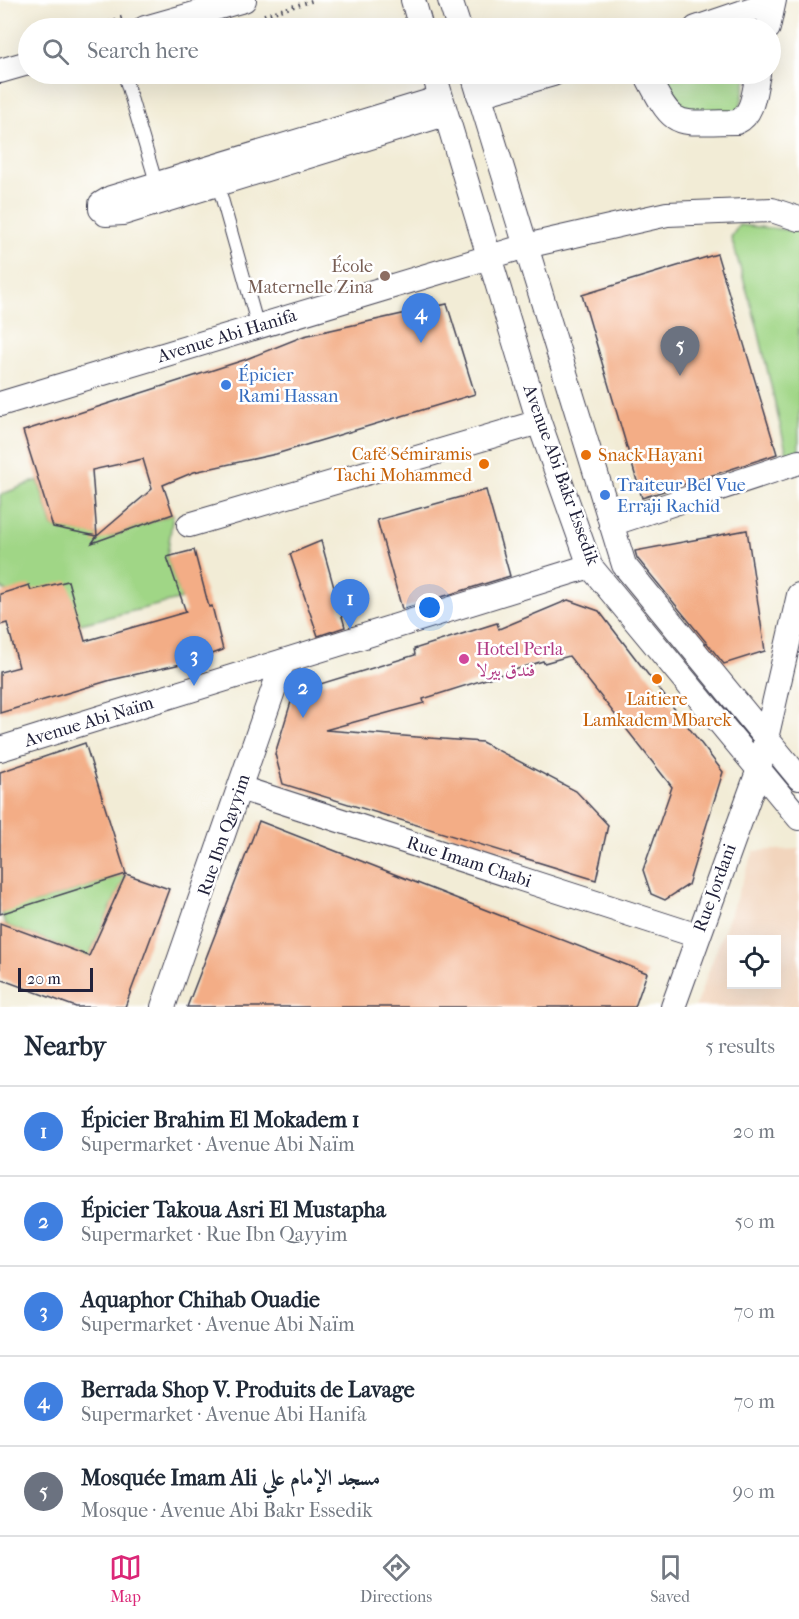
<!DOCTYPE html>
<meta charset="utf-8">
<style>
body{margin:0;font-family:"IM FELL French Canon",Amiri,serif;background:#f6f6f7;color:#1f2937}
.controls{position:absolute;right:18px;bottom:18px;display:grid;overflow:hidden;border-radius:0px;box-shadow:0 6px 24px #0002}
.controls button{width:54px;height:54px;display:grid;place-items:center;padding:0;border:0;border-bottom:2px solid #e0e1e3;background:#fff;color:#1f2937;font:30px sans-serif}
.scale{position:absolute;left:18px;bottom:15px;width:75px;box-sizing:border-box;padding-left:6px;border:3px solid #22223b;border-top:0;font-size:16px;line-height:21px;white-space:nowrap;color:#22223b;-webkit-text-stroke:4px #fff;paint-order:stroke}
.you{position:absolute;left:430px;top:608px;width:21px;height:21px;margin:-15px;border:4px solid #fff;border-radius:50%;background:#1a73e8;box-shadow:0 0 0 9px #1a73e833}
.badge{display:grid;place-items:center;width:39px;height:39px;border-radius:50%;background:#db2777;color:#fff;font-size:20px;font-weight:700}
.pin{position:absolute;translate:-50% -50px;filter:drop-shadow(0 2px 3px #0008)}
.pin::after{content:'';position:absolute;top:32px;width:21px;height:18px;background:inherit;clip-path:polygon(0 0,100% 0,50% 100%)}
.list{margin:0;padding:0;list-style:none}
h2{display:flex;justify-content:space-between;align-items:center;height:78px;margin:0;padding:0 24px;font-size:26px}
h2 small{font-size:20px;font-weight:400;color:#747a83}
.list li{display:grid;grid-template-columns:39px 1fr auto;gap:18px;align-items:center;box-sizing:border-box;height:90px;padding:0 24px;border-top:2px solid #e0e1e3}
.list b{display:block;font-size:22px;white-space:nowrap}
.list p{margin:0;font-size:20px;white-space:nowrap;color:#747a83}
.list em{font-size:20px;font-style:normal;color:#747a83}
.icon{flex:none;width:33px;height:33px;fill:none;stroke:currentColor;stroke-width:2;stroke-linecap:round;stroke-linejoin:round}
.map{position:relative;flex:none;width:799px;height:1007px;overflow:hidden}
.search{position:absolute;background:#fff;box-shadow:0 6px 24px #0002;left:18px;right:18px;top:18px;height:66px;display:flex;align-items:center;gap:15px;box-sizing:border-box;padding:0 21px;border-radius:33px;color:#747a83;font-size:22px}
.sheet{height:528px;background:#fff}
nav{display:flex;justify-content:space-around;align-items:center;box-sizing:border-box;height:84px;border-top:2px solid #e0e1e3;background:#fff;font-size:16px;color:#747a83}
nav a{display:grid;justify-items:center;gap:3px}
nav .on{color:#db2777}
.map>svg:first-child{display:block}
.built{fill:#f2d5bd;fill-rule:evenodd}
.green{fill:#a0d686;stroke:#617c60;stroke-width:1.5}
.building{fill:#f3ad86;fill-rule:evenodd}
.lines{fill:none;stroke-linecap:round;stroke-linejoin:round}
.lane-casing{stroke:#414052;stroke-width:14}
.street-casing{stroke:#414052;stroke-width:26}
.path{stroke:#414052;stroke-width:4;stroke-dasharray:1.5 4.5;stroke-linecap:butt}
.lane{stroke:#fff;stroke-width:12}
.street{stroke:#fff;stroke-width:24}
.education-dot{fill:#8d6e63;stroke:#fff;stroke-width:2}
.shop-dot{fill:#3f7fe0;stroke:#fff;stroke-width:2}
.food-dot{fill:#e8710a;stroke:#fff;stroke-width:2}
.hotel-dot{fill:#d1479c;stroke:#fff;stroke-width:2}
.labels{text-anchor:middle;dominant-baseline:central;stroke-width:5;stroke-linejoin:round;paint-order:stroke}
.education-label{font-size:18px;fill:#785e54;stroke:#fff;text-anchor:end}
.street-label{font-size:18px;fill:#22223b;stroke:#fff}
.shop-label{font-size:18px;fill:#366cbe;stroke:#fff;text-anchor:start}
.food-label{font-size:18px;fill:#c56008;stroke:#fff;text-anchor:end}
.hotel-label{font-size:18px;fill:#b23c85;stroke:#fff;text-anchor:start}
</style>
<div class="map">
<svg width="799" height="1007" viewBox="0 0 799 1007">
<rect width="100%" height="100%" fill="#fff"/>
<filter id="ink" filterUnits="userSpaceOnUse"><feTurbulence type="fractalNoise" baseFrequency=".0167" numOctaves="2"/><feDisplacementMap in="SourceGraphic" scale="12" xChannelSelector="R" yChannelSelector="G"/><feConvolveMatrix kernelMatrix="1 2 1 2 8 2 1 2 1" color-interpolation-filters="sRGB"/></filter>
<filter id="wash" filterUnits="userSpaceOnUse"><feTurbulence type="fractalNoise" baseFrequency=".008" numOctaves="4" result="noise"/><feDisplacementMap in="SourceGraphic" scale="24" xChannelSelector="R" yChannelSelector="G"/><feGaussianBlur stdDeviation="1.35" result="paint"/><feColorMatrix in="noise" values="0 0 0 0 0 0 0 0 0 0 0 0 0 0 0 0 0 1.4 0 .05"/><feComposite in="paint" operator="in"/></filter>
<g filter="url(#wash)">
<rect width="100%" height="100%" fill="#f2ecd6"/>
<path class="built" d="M 799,849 L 799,1007 L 695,1007 L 754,851 ZM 732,939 L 776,939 L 776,984 L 732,984 Z"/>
<path class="green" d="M 653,74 L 747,74 L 739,114 L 671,109 Z
M 739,225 L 799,231 L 799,454 L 787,455 L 757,325 L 731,237 Z
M 38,480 L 53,527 L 109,537 L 173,514 L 167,557 L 182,599 L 80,624 L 70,592 L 24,603 L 0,587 L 0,495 Z
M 126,874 L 89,956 L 5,925 L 0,905 L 34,903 Z"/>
<g id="blocks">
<path class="building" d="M 717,254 L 777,454 L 642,498 L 582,295 Z
M 447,304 L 475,394 L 276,454 L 194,472 L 163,485 L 173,514 L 92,543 L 97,536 L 53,527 L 23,431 L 244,360 L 304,336 ZM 143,459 L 152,489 L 97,536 L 92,470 Z
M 486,490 L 510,576 L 402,609 L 377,520 Z
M 747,530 L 765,651 L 724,664 L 637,558 L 635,551 Z
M 321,541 L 345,627 L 318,636 L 290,554 Z
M 194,550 L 209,607 L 212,606 L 223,650 L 194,661 L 111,680 L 0,713 L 0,672 L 19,667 L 7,623 L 0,625 L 0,594 L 29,585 L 31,590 L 68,581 L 85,641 L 186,612 L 167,557 Z
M 568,600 L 599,611 L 723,772 L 688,885 L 665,900 L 651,894 L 643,870 L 672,787 L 569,656 L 544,663 L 543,661 L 423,699 L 424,703 L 325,730 L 482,742 L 576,791 L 608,825 L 596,880 L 283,784 L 275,754 L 294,692 L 415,655 L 414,649 L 497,623 L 499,629 Z
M 85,743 L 126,874 L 0,914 L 0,772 Z
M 259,821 L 647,973 L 635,1007 L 187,1007 Z
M 126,874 L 169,889 L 125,1007 L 76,1007 L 0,979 L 0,923 L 89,956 Z"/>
</g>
</g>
<g filter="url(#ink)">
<use href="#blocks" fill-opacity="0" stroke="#414052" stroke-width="1.5"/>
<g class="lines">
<defs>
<path id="lane" d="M 124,74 L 158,189
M 217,181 L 258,327"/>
<path id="street" d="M 413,0 L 421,28
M 450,0 L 459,28
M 145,28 L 244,0
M 696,28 L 773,2
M 768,28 L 774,0
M 0,71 L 28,63
M 434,74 L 539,422 L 590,566 L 799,818
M 473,74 L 624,565 L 799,778
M 646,74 C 676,132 674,122 737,122 C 754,114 754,90 758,74
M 479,95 L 553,74
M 441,98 L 111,198 L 101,204 L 101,209 L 106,214 L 123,213 L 445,114
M 0,404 L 526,246 L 667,214 L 772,210 L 799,219
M 611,524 L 799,462
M 189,525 L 539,422
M 0,749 L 590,566
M 240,788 L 698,936
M 163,1007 L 283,662
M 673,1007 L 759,769 L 799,595"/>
</defs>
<use href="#lane" class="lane-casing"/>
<use href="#street" class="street-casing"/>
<path class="path" d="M 264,15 L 315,0
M 110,28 L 109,22 L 124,17"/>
<use href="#lane" class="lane"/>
<use href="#street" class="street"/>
</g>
</g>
<circle class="education-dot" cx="385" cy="276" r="6"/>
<g class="shop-dot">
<circle cx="226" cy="385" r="6"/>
<circle cx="605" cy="495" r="6"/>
</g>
<g class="food-dot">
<circle cx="586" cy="455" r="6"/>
<circle cx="484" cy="464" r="6"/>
<circle cx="657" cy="679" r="6"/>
</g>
<circle class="hotel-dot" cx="464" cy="659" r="6"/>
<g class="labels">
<g class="education-label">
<text x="373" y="266">École<tspan x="373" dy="21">Maternelle Zina</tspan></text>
</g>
<g class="street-label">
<text transform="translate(227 336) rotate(-17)">Avenue Abi Hanifa</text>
<text transform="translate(561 475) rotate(70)">Avenue Abi Bakr Essedik</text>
<text transform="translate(89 722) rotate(-17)">Avenue Abi Naïm</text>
<text transform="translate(224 835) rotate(-71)">Rue Ibn Qayyim</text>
<text transform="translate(469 862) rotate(18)">Rue Imam Chabi</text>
<text transform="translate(715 888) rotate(-70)">Rue Jordani</text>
</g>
<g class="shop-label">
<text x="238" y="375">Épicier<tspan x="238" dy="21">Rami Hassan</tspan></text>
<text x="617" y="485">Traiteur Bel Vue<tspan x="617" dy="21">Erraji Rachid</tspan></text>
</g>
<g class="food-label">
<text x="472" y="454">Café Sémiramis<tspan x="472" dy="21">Tachi Mohammed</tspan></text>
<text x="598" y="455" text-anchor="start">Snack Hayani</text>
<text x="657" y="699" text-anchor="middle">Laitiere<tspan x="657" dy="21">Lamkadem Mbarek</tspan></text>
</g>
<g class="hotel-label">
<text x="476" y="649">Hotel Perla<tspan x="476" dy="21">فندق بيرلا</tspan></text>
</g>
</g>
</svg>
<div class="controls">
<button><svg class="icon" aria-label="locate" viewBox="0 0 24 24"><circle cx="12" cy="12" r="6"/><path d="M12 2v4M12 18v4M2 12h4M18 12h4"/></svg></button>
</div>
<div class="scale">20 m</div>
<div class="you"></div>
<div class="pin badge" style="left:350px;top:629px;background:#3f7fe0">1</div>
<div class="pin badge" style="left:303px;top:718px;background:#3f7fe0">2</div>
<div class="pin badge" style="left:194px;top:686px;background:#3f7fe0">3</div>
<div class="pin badge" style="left:421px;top:343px;background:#3f7fe0">4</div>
<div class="pin badge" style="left:680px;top:376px;background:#6b7280">5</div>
<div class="search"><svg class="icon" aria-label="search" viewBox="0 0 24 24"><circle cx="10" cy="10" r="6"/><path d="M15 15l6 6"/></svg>Search here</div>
</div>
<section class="sheet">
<h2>Nearby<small>5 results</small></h2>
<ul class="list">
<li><span class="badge" style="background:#3f7fe0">1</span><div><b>Épicier Brahim El Mokadem 1</b><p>Supermarket · Avenue Abi Naïm</p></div><em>20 m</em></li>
<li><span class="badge" style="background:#3f7fe0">2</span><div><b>Épicier Takoua Asri El Mustapha</b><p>Supermarket · Rue Ibn Qayyim</p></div><em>50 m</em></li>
<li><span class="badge" style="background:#3f7fe0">3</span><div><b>Aquaphor Chihab Ouadie</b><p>Supermarket · Avenue Abi Naïm</p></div><em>70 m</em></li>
<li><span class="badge" style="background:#3f7fe0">4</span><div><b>Berrada Shop V. Produits de Lavage</b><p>Supermarket · Avenue Abi Hanifa</p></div><em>70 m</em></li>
<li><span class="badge" style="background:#6b7280">5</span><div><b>Mosquée Imam Ali مسجد الإمام علي</b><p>Mosque · Avenue Abi Bakr Essedik</p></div><em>90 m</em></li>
</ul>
</section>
<nav>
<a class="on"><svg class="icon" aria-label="map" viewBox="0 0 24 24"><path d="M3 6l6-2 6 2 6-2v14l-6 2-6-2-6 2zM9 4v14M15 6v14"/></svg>Map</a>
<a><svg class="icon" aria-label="directions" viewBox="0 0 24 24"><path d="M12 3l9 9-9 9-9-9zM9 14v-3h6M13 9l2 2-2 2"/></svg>Directions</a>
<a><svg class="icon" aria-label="saved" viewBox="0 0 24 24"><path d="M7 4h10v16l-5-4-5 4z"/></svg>Saved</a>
</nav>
